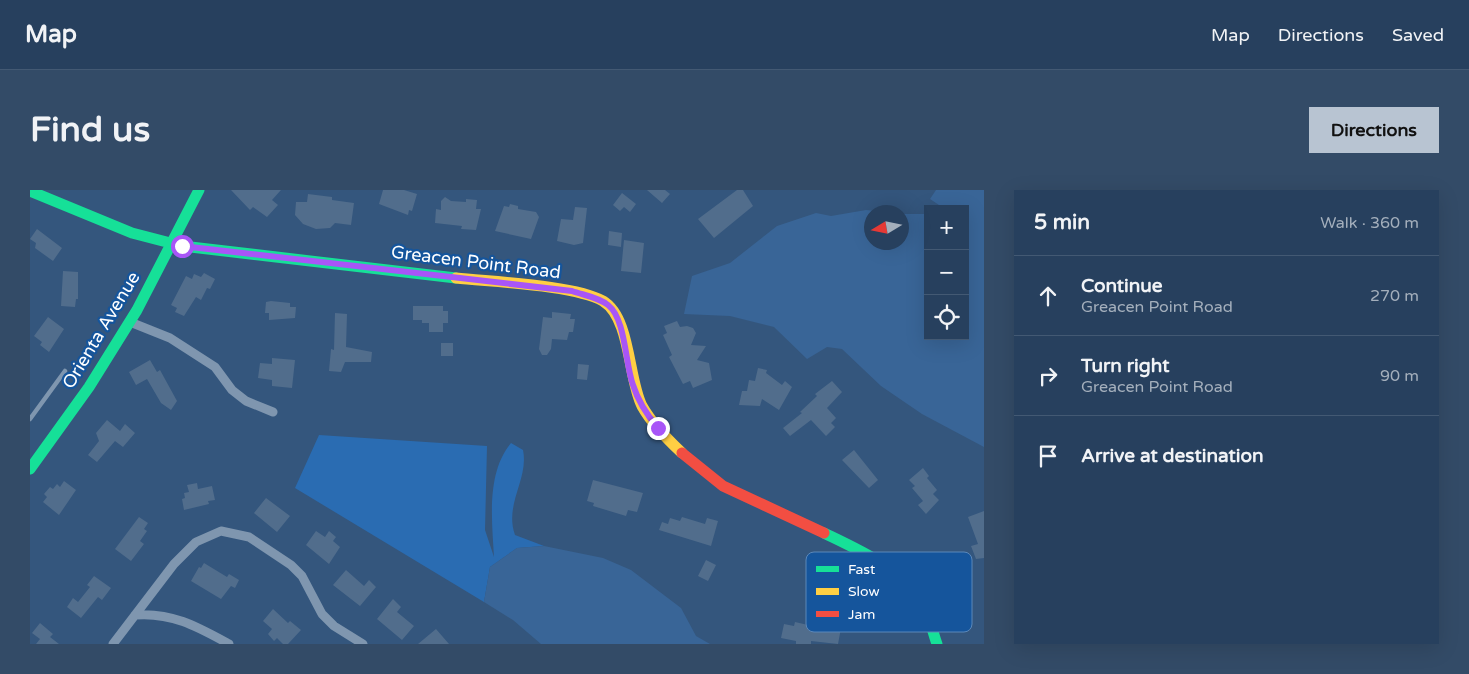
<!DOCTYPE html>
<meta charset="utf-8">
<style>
body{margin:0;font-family:"Varela Round",sans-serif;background:#334b67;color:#f1f3f6}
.controls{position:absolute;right:15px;top:15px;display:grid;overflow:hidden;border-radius:0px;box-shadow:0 5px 20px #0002}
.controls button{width:45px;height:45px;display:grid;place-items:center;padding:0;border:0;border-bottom:1px solid #435973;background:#27405e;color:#f1f3f6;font:25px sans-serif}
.compass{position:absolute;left:834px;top:15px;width:45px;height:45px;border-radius:50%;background:#27405e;box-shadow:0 5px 20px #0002;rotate:260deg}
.stop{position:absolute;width:15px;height:15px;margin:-11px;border:4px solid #a855f7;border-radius:50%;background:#fff}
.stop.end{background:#a855f7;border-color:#fff;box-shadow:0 1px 5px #0008}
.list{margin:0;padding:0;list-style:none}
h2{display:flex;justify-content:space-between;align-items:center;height:65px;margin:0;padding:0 20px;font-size:21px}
h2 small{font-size:16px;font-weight:400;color:#a4afbc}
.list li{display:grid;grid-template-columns:32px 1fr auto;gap:15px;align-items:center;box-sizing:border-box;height:80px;padding:0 20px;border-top:1px solid #435973}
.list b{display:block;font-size:19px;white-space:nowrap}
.list p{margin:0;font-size:16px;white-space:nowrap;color:#a4afbc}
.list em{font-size:16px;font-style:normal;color:#a4afbc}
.icon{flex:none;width:28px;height:28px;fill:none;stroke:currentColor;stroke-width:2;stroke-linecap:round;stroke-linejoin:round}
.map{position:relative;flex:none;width:954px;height:454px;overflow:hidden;border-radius:0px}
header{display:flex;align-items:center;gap:30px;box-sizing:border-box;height:70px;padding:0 25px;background:#27405e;border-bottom:1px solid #435973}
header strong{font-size:24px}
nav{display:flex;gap:28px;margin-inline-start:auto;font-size:18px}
.intro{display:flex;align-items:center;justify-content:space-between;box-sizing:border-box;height:120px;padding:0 30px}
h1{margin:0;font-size:35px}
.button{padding:12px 22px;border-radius:0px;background:#b8c4d2;color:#111;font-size:18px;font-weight:700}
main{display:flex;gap:30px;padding:0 30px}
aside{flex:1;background:#27405e;border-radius:0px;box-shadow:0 5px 20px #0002}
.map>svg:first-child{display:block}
.green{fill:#2a6cb2}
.water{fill:#396597}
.building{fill:#516d8c}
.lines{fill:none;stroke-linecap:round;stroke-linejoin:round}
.lane{stroke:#7f96af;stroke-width:4.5}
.street{stroke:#7f96af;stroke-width:9}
.fast{stroke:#16e098;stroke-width:11}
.slow{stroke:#ffcf43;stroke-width:11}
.jam{stroke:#f24e42;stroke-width:11}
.route{stroke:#a855f7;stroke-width:6}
.labels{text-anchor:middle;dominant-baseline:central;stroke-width:4.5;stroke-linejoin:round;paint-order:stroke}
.street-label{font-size:18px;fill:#fff;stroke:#15559c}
.key{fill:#15559c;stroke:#5b88ba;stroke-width:1}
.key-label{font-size:14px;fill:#fff}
</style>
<header>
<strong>Map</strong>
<nav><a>Map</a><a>Directions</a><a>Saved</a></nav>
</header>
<div class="intro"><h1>Find us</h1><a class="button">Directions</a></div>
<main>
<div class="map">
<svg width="954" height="454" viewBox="0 0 954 454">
<rect width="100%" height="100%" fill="#34567d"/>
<path class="green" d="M 289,245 L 457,256 L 455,340 L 464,367 C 462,331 456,283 481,253 L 493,260 C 499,289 474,314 485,345 L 514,356 L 487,358 L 460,377 L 454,412 L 265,298 Z"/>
<path class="water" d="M 906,0 L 954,0 L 954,257 L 892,224 L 851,196 L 812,159 L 797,157 L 777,169 L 744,137 L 700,126 L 654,124 L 662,86 L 700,73 L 747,36 L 786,23 L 801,26 L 836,20 L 857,22 L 842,22 L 842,52 L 872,52 L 872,24 L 898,24 L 898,146 L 935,146 L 935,19 L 910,19 L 912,17 L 900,9 Z
M 514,356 L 573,368 L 601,380 L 651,418 L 666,446 L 680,454 L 511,454 L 483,430 L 454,412 L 460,377 L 487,358 Z"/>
<path class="building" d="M 201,0 L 251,0 L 242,10 L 248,15 L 237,27 L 223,17 L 220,20 Z
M 353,0 L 374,0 L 387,4 L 382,21 L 379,20 L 378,25 L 349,14 Z
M 617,0 L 635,0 L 640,4 L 632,13 Z
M 707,0 L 713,0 L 723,16 L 684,48 L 668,29 Z
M 592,3 L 606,14 L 600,22 L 594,17 L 590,21 L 583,15 Z
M 278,4 L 302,7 L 302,10 L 324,13 L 321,35 L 305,33 L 300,38 L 286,39 L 273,34 L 265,25 L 266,12 L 277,12 Z
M 415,7 L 421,11 L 436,12 L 436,9 L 447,10 L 446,19 L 451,19 L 446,40 L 431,39 L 432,36 L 405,33 L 406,19 L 411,20 L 411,11 Z
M 480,14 L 488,16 L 488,19 L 506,22 L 509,27 L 501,49 L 465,41 L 474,16 L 479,17 Z
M 545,17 L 557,18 L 553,53 L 544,55 L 527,51 L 531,29 L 543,30 Z
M 7,39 L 32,58 L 23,71 L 5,58 L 6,53 L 0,49 Z
M 579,41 L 592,43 L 591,57 L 578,55 Z
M 594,50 L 614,53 L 611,83 L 591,81 Z
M 33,81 L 48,82 L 48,109 L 46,109 L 45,117 L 31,116 Z
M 174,83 L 185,89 L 180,99 L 177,98 L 171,110 L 166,107 L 154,126 L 145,122 L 147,118 L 141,115 L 156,86 L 162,89 L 164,84 L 171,87 Z
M 241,111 L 260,113 L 260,117 L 266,117 L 265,128 L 239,130 L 239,123 L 235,123 L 236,112 Z
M 383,116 L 413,116 L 413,121 L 418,121 L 418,133 L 413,133 L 413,142 L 399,142 L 399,133 L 392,133 L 392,130 L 383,130 Z
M 522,122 L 541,124 L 540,129 L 545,129 L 543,142 L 539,142 L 537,150 L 522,149 L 521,159 L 517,165 L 512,165 L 509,159 L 513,127 L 522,128 Z
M 305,123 L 317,124 L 316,157 L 342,162 L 341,172 L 315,172 L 311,182 L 299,181 L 301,159 L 304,160 Z
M 18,127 L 34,139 L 19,162 L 10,155 L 12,152 L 4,146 Z
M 647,131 L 650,137 L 657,136 L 663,138 L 666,143 L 661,155 L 676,156 L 667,170 L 679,173 L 682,190 L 663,198 L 660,191 L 653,194 L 639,167 L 642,165 L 633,145 L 637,143 L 634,136 Z
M 411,153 L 423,153 L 423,166 L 411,166 Z
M 242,168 L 265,170 L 262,198 L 242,196 L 242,190 L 228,188 L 230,173 L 242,174 Z
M 120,170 L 127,182 L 130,180 L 147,211 L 141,220 L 131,213 L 117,189 L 106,195 L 99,182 Z
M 548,174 L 559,175 L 557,190 L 547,189 Z
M 728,178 L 737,180 L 736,183 L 752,195 L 755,191 L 762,197 L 749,220 L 732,209 L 730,216 L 709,215 L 712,201 L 717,201 L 719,190 L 725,191 Z
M 802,191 L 812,202 L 797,218 L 806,228 L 801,233 L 805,237 L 796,246 L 781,230 L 760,246 L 753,238 L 772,223 L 770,222 L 787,206 L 785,204 Z
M 77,230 L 90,241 L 95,234 L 105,243 L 93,257 L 85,251 L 67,272 L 58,265 L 69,251 L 66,243 Z
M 824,260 L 848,290 L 839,298 L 812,270 Z
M 893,278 L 899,286 L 897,288 L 907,300 L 903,304 L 909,310 L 896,324 L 888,315 L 893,311 L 882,298 L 885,296 L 879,290 Z
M 563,290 L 613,303 L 607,322 L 598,320 L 596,326 L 563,316 L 564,313 L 557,311 Z
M 34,291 L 46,300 L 29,325 L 13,312 L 17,307 L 14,304 L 20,297 L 23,299 L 27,294 L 30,297 Z
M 167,293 L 168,299 L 182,296 L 185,310 L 178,311 L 179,314 L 154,320 L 152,309 L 155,308 L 154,303 L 159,302 L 157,295 Z
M 236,308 L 260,326 L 247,342 L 224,323 Z
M 954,321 L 954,368 L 946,369 L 941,356 L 948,354 L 938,327 Z
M 109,327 L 118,333 L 114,339 L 117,341 L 110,351 L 114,354 L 101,371 L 85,359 Z
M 652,327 L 675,334 L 677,328 L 688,331 L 681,356 L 629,340 L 632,332 L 638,334 L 640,328 L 650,331 Z
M 286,341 L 295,347 L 299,341 L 306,347 L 303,351 L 310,357 L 299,374 L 276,355 Z
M 676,370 L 686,375 L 678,391 L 668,386 Z
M 174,373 L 197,387 L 199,384 L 209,390 L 205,398 L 201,396 L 191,409 L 161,391 L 169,377 L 171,378 Z
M 316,380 L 334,396 L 339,390 L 346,397 L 330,416 L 303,395 Z
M 64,386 L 81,398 L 72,410 L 68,407 L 51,428 L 37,417 L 43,408 L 48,412 L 60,397 L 57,395 Z
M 363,409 L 371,417 L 367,422 L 384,436 L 372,450 L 347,429 Z
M 243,419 L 258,433 L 260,431 L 271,440 L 258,454 L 253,454 L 247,448 L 244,451 L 238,444 L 242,439 L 233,431 Z
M 792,429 L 812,433 L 808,454 L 781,451 L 781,454 L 766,454 L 766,451 L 751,448 L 754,434 L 764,436 L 765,432 L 778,435 L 778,432 L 790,435 Z
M 10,433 L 23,444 L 20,447 L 29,454 L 6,454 L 10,449 L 2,443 Z
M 406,439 L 419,454 L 388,454 Z"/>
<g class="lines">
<path class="lane" d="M 0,229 L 35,181"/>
<path class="street" d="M 100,132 L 140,148 L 185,177 L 202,200 L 216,211 L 243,222
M 105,425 C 142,422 168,437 199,454
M 83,454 L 144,374 L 166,352 L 191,341 L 219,347 L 261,375 L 272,386 L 292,424 L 304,436 L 333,454"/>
<path class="fast" d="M 0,1 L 102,43 L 152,56 L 426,88
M 0,279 L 59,197 L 107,120 L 169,0
M 794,343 C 827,359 871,378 891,411 C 899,424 902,440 907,454"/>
<path class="slow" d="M 426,88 C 462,92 545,95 573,111 C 601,128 598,189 612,216 C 622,234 637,249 652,263"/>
<path class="jam" d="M 652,263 L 693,296 L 794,343"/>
</g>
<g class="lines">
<path class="route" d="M 152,56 L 542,101 C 553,105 568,107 578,115 C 596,129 595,174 603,195 C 608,211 617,225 628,238"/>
</g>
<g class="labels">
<g class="street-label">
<text transform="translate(446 72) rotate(7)">Greacen Point Road</text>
<text transform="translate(71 140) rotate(-59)">Orienta Avenue</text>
</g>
</g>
<rect x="776" y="362" width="166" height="80" rx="8" class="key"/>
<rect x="786" y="376" width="23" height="6" fill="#16e098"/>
<rect x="786" y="398" width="23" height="7" fill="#ffcf43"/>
<rect x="786" y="421" width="23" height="6" fill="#f24e42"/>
<g class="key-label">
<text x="818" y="384">Fast</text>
<text x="818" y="406">Slow</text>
<text x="818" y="429">Jam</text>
</g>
</svg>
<div class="controls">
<button>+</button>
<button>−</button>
<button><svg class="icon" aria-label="locate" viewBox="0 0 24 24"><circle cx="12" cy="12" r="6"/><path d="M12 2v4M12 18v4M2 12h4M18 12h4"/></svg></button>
</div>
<svg class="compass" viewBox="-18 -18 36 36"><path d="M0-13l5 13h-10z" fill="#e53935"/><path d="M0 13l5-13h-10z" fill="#a4afbc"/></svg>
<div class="stop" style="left:152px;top:56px"></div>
<div class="stop end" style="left:628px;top:238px"></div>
</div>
<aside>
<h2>5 min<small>Walk · 360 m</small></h2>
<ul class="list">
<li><svg class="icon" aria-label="ahead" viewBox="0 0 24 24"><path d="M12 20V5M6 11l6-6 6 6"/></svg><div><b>Continue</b><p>Greacen Point Road</p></div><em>270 m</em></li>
<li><svg class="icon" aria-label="right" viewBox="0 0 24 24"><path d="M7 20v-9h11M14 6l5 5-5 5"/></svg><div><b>Turn right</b><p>Greacen Point Road</p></div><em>90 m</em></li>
<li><svg class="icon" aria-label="arrive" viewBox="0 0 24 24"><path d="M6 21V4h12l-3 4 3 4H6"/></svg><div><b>Arrive at destination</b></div></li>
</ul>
</aside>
</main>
